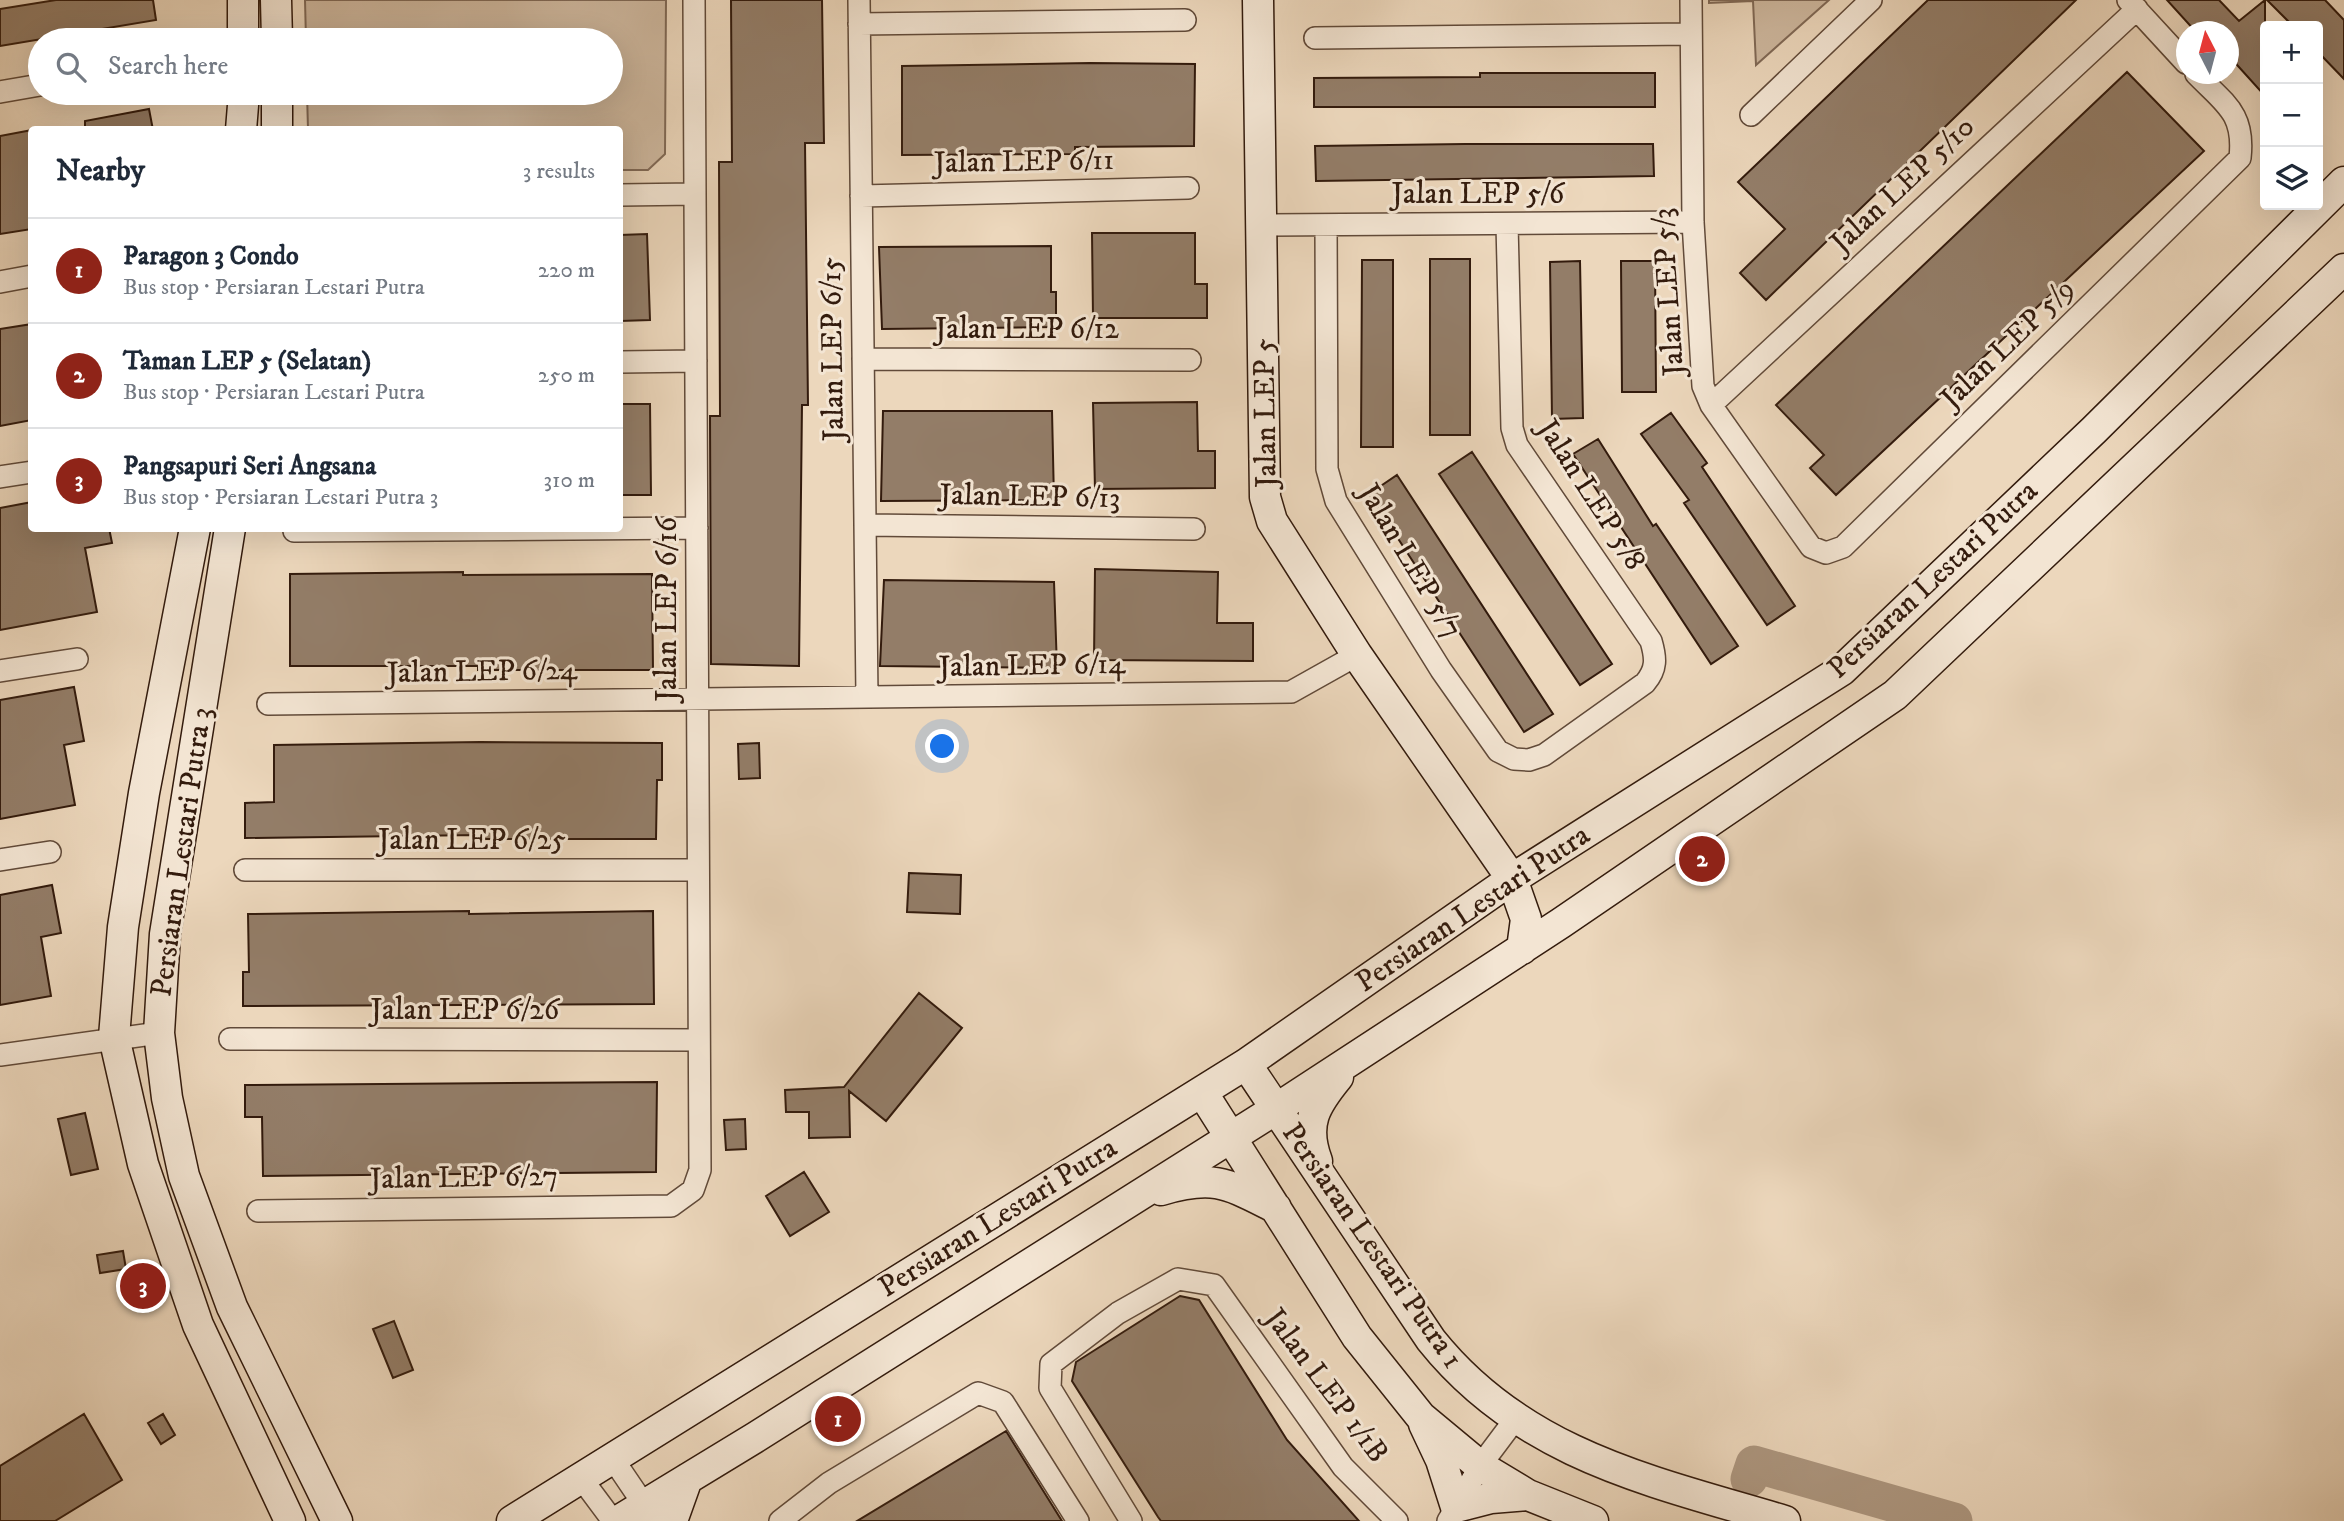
<!DOCTYPE html>
<meta charset="utf-8">
<style>
body{margin:0;font-family:"IM FELL DW Pica",serif;background:#f2f2f3;color:#1f2937}
.controls{position:absolute;right:21px;top:21px;display:grid;overflow:hidden;border-radius:7px;box-shadow:0 7px 28px #0002}
.controls button{width:63px;height:63px;display:grid;place-items:center;padding:0;border:0;border-bottom:2px solid #e0e1e3;background:#fff;color:#1f2937;font:35px sans-serif}
.compass{position:absolute;left:2176px;top:21px;width:63px;height:63px;border-radius:50%;background:#fff;box-shadow:0 7px 28px #0002;rotate:354deg}
.you{position:absolute;left:943px;top:747px;width:24px;height:24px;margin:-18px;border:5px solid #fff;border-radius:50%;background:#1a73e8;box-shadow:0 0 0 10px #1a73e833}
.badge{display:grid;place-items:center;width:46px;height:46px;border-radius:50%;background:#8f2418;color:#fff;font-size:23px;font-weight:700}
.pin{position:absolute;translate:-50% -50%;border:4px solid #fff;box-shadow:0 2px 7px #0006}
.list{margin:0;padding:0;list-style:none}
h2{display:flex;justify-content:space-between;align-items:center;height:91px;margin:0;padding:0 28px;font-size:30px}
h2 small{font-size:23px;font-weight:400;color:#747a83}
.list li{display:grid;grid-template-columns:46px 1fr auto;gap:21px;align-items:center;box-sizing:border-box;height:105px;padding:0 28px;border-top:2px solid #e0e1e3}
.list b{display:block;font-size:26px;white-space:nowrap}
.list p{margin:0;font-size:23px;white-space:nowrap;color:#747a83}
.list em{font-size:23px;font-style:normal;color:#747a83}
.icon{flex:none;width:38px;height:38px;fill:none;stroke:currentColor;stroke-width:2;stroke-linecap:round;stroke-linejoin:round}
.map{position:relative;flex:none;width:2344px;height:1521px;overflow:hidden}
.search{position:absolute;background:#fff;box-shadow:0 7px 28px #0002;left:28px;top:28px;width:595px;height:77px;display:flex;align-items:center;gap:18px;box-sizing:border-box;padding:0 24px;border-radius:38px;color:#747a83;font-size:26px}
.panel{position:absolute;background:#fff;box-shadow:0 7px 28px #0002;left:28px;top:126px;width:595px;height:406px;border-radius:7px}
.map>svg:first-child{display:block}
.green{fill:#cdb79e;stroke:#806956;stroke-width:2}
.lines{fill:none;stroke-linecap:round;stroke-linejoin:round}
.river{stroke:#ad9780;stroke-width:37}
.building{fill:#937d68;stroke:#331b0d;stroke-width:2}
.street-casing{stroke:#614a39;stroke-width:24}
.secondary-casing{stroke:#331b0d;stroke-width:33}
.street{stroke:#f3e5d3;stroke-width:21}
.secondary{stroke:#f3e5d3;stroke-width:30}
.labels{text-anchor:middle;dominant-baseline:central;stroke-width:6;stroke-linejoin:round;paint-order:stroke}
.street-label{font-size:30px;fill:#331b0d;stroke:#f3e5d3}
</style>
<div class="map">
<svg width="2344" height="1521" viewBox="0 0 2344 1521">
<rect width="100%" height="100%" fill="#ecd7bc"/>
<filter id="stains"><feTurbulence type="fractalNoise" baseFrequency=".00286" numOctaves="4"/><feColorMatrix values="0 0 0 0 .2 0 0 0 0 .09 0 0 0 0 .02 0 0 0 .5 -.17"/></filter>
<radialGradient id="worn" r=".72"><stop offset=".6" stop-color="#630" stop-opacity="0"/><stop offset="1" stop-color="#630" stop-opacity=".3"/></radialGradient>
<path class="green" d="M 305,0 L 666,0 L 665,154 L 648,170 L 620,170 L 620,130 L 308,129 L 307,93 L 611,93 L 611,40 L 306,40 Z
M 1709,0 L 1829,0 L 1756,65 L 1753,1 L 1709,3 Z"/>
<g class="lines">
<path class="river" d="M 1749,1479 L 1754,1464 L 1954,1521"/>
</g>
<path class="building" d="M 56,0 L 153,0 L 156,20 L 0,46 L 0,9 Z
M 731,0 L 822,0 L 824,143 L 805,143 L 808,405 L 802,405 L 799,666 L 711,664 L 710,416 L 720,416 L 719,162 L 732,162 Z
M 1928,0 L 2076,0 L 1766,300 L 1740,273 L 1785,229 L 1738,182 Z
M 2167,0 L 2219,0 L 2239,21 L 2265,0 L 2265,96 L 2229,56 L 2229,32 L 2196,32 Z
M 2267,0 L 2325,0 L 2344,20 L 2344,79 L 2318,52 L 2318,26 L 2293,26 Z
M 1090,63 L 1195,64 L 1194,146 L 1075,147 L 1075,154 L 902,155 L 902,66 Z
M 2127,72 L 2204,151 L 1836,495 L 1810,468 L 1824,455 L 1776,405 Z
M 1480,73 L 1655,73 L 1655,107 L 1314,107 L 1314,78 L 1480,77 Z
M 149,109 L 153,130 L 85,130 L 85,121 Z
M 32,130 L 32,229 L 0,234 L 0,136 Z
M 1465,144 L 1653,144 L 1654,176 L 1316,181 L 1315,146 Z
M 1092,233 L 1195,233 L 1195,284 L 1207,284 L 1207,318 L 1093,318 Z
M 647,234 L 650,320 L 620,321 L 620,235 Z
M 1051,246 L 1051,292 L 1056,292 L 1056,327 L 882,329 L 879,247 Z
M 1430,259 L 1470,259 L 1470,435 L 1430,435 Z
M 1362,260 L 1393,260 L 1393,447 L 1361,447 Z
M 1580,261 L 1583,418 L 1552,419 L 1550,262 Z
M 1621,261 L 1655,261 L 1656,392 L 1622,392 Z
M 32,324 L 32,420 L 0,426 L 0,329 Z
M 1197,402 L 1198,451 L 1215,451 L 1215,488 L 1095,489 L 1093,403 Z
M 620,404 L 650,404 L 651,495 L 620,495 Z
M 883,411 L 1052,411 L 1054,500 L 881,501 Z
M 1671,413 L 1707,463 L 1702,467 L 1795,606 L 1767,625 L 1684,503 L 1689,500 L 1641,434 Z
M 1598,439 L 1653,526 L 1656,524 L 1738,646 L 1711,664 L 1573,454 Z
M 1472,452 L 1612,664 L 1580,685 L 1439,474 Z
M 1397,475 L 1553,714 L 1524,732 L 1369,494 Z
M 32,502 L 32,528 L 109,528 L 112,543 L 85,548 L 97,612 L 0,630 L 0,508 Z
M 1095,569 L 1218,572 L 1217,623 L 1253,623 L 1253,661 L 1094,660 Z
M 463,572 L 463,575 L 652,574 L 653,670 L 478,670 L 478,666 L 290,666 L 290,574 Z
M 884,580 L 1054,582 L 1057,668 L 880,666 Z
M 74,687 L 84,741 L 64,745 L 75,805 L 0,819 L 0,700 Z
M 480,742 L 662,743 L 662,780 L 657,780 L 656,839 L 479,839 L 479,835 L 245,838 L 245,803 L 274,802 L 274,745 Z
M 759,743 L 760,778 L 739,779 L 738,744 Z
M 909,873 L 961,875 L 960,914 L 907,912 Z
M 52,885 L 61,933 L 41,937 L 51,996 L 0,1005 L 0,895 Z
M 469,911 L 469,914 L 653,911 L 654,1004 L 243,1006 L 243,972 L 249,972 L 248,914 Z
M 919,993 L 962,1028 L 886,1121 L 849,1091 L 850,1137 L 809,1138 L 809,1112 L 786,1112 L 785,1090 L 844,1087 Z
M 657,1082 L 656,1172 L 263,1176 L 262,1117 L 245,1117 L 245,1085 Z
M 85,1113 L 98,1169 L 71,1175 L 58,1119 Z
M 745,1119 L 746,1149 L 726,1150 L 724,1120 Z
M 804,1172 L 829,1212 L 790,1236 L 766,1196 Z
M 123,1251 L 126,1269 L 100,1273 L 97,1255 Z
M 1180,1296 L 1199,1300 L 1287,1440 L 1359,1521 L 1161,1521 L 1158,1517 L 1072,1381 L 1076,1362 Z
M 394,1321 L 413,1370 L 393,1378 L 373,1329 Z
M 84,1414 L 122,1480 L 55,1521 L 0,1521 L 0,1466 Z
M 163,1414 L 175,1435 L 161,1444 L 148,1423 Z
M 1006,1431 L 1062,1521 L 857,1521 Z"/>
<g class="lines">
<defs>
<path id="street" d="M 859,0 L 867,697
M 1691,0 L 1693,222 L 1703,386 L 1711,405 L 1811,547 L 1826,553 L 1843,547 L 2240,158 C 2245,113 2225,104 2196,74
M 2128,0 L 2186,63
M 859,24 L 1185,20
M 1315,38 L 1691,34
M 0,92 L 40,85
M 1751,115 L 1871,0
M 620,195 L 695,194
M 861,196 L 1188,188
M 1263,225 L 1693,222
M 1326,225 L 1327,469 L 1336,501 L 1441,670 L 1498,751 L 1514,759 L 1529,760 L 1544,755 L 1645,683 C 1657,669 1656,658 1651,641 L 1517,445 L 1512,428 L 1507,224
M 0,282 L 32,276
M 863,359 L 1190,360
M 620,362 L 696,361
M 1711,405 L 2137,9
M 0,477 L 32,472
M 865,525 L 1194,529
M 294,531 L 697,528
M 0,671 L 77,659
M 268,704 L 1291,692 L 1357,655
M 0,860 L 50,852
M 245,870 L 698,870
M 230,1039 L 699,1040
M 0,1055 L 159,1033
M 258,1211 L 671,1206 L 693,1190 L 700,1170 L 694,0
M 613,1459 L 655,1521
M 581,1478 L 613,1521
M 780,1521 L 829,1483 L 978,1393 L 1003,1402 L 1078,1521
M 1131,1521 L 1050,1388 L 1051,1364 L 1118,1313 L 1178,1279 L 1214,1285 L 1343,1467 L 1397,1521
M 1448,1521 L 1480,1466 L 1516,1418"/>
<path id="secondary" d="M 243,0 L 243,40
M 276,0 L 277,40
M 1258,0 L 1265,497 L 1272,521 L 1357,655 L 1512,879 L 1526,919 L 1522,949
M 241,130 L 244,93
M 277,130 L 277,93
M 195,528 L 144,793 L 123,927 L 114,1037 L 143,1164 L 198,1325 L 290,1521
M 230,528 L 165,934 L 159,1033 L 167,1098 L 184,1176 L 232,1307 L 337,1521
M 1246,1064 L 1431,1340 C 1523,1455 1651,1481 1785,1521
M 1202,1092 L 1357,1337 L 1421,1417 L 1480,1466 L 1528,1495 L 1593,1521
M 1317,1161 C 1303,1124 1315,1105 1338,1077
M 1161,1190 C 1215,1174 1228,1184 1276,1208
M 1424,1424 L 1441,1460 L 1456,1507 L 1491,1498 L 1528,1495
M 512,1521 L 1246,1064 L 1512,879 L 1842,670 L 2094,430 L 2344,182
M 618,1521 L 756,1437 L 1276,1109 L 1561,923 L 1895,695 L 2344,269
M 672,1521 L 687,1479"/>
</defs>
<use href="#street" class="street-casing"/>
<use href="#secondary" class="secondary-casing"/>
<use href="#street" class="street"/>
<use href="#secondary" class="secondary"/>
</g>
<g class="labels">
<g class="street-label">
<text transform="translate(1024 162) rotate(-1)">Jalan LEP 6/11</text>
<text transform="translate(1903 185) rotate(-43)">Jalan LEP 5/10</text>
<text x="1478" y="194">Jalan LEP 5/6</text>
<text transform="translate(1669 292) rotate(-94)">Jalan LEP 5/3</text>
<text x="1027" y="329">Jalan LEP 6/12</text>
<text transform="translate(2008 344) rotate(-44)">Jalan LEP 5/9</text>
<text transform="translate(833 349) rotate(-91)">Jalan LEP 6/15</text>
<text transform="translate(1266 413) rotate(-91)">Jalan LEP 5</text>
<text transform="translate(1591 495) rotate(57)">Jalan LEP 5/8</text>
<text transform="translate(1030 497) rotate(1)">Jalan LEP 6/13</text>
<text transform="translate(1410 561) rotate(59)">Jalan LEP 5/7</text>
<text transform="translate(1933 580) rotate(-43)">Persiaran Lestari Putra</text>
<text transform="translate(667 609) rotate(-90)">Jalan LEP 6/16</text>
<text transform="translate(1032 666) rotate(-1)">Jalan LEP 6/14</text>
<text transform="translate(482 672) rotate(-1)">Jalan LEP 6/24</text>
<text x="472" y="840">Jalan LEP 6/25</text>
<text transform="translate(182 852) rotate(-82)">Persiaran Lestari Putra 3</text>
<text transform="translate(1473 909) rotate(-34)">Persiaran Lestari Putra</text>
<text x="465" y="1010">Jalan LEP 6/26</text>
<text transform="translate(464 1178) rotate(-1)">Jalan LEP 6/27</text>
<text transform="translate(998 1218) rotate(-32)">Persiaran Lestari Putra</text>
<text transform="translate(1372 1246) rotate(55)">Persiaran Lestari Putra 1</text>
<text transform="translate(1326 1386) rotate(53)">Jalan LEP 1/1B</text>
</g>
</g>
<rect width="100%" height="100%" filter="url(#stains)"/>
<rect width="100%" height="100%" fill="url(#worn)"/>
</svg>
<div class="controls">
<button>+</button>
<button>−</button>
<button><svg class="icon" aria-label="layers" viewBox="0 0 24 24"><path d="M12 4l9 5-9 5-9-5zM3 14l9 5 9-5"/></svg></button>
</div>
<svg class="compass" viewBox="-18 -18 36 36"><path d="M0-13l5 13h-10z" fill="#e53935"/><path d="M0 13l5-13h-10z" fill="#747a83"/></svg>
<div class="you"></div>
<div class="pin badge" style="left:838px;top:1419px">1</div>
<div class="pin badge" style="left:1702px;top:859px">2</div>
<div class="pin badge" style="left:143px;top:1286px">3</div>
<div class="search"><svg class="icon" aria-label="search" viewBox="0 0 24 24"><circle cx="10" cy="10" r="6"/><path d="M15 15l6 6"/></svg>Search here</div>
<section class="panel">
<h2>Nearby<small>3 results</small></h2>
<ul class="list">
<li><span class="badge">1</span><div><b>Paragon 3 Condo</b><p>Bus stop · Persiaran Lestari Putra</p></div><em>220 m</em></li>
<li><span class="badge">2</span><div><b>Taman LEP 5 (Selatan)</b><p>Bus stop · Persiaran Lestari Putra</p></div><em>250 m</em></li>
<li><span class="badge">3</span><div><b>Pangsapuri Seri Angsana</b><p>Bus stop · Persiaran Lestari Putra 3</p></div><em>310 m</em></li>
</ul>
</section>
</div>
